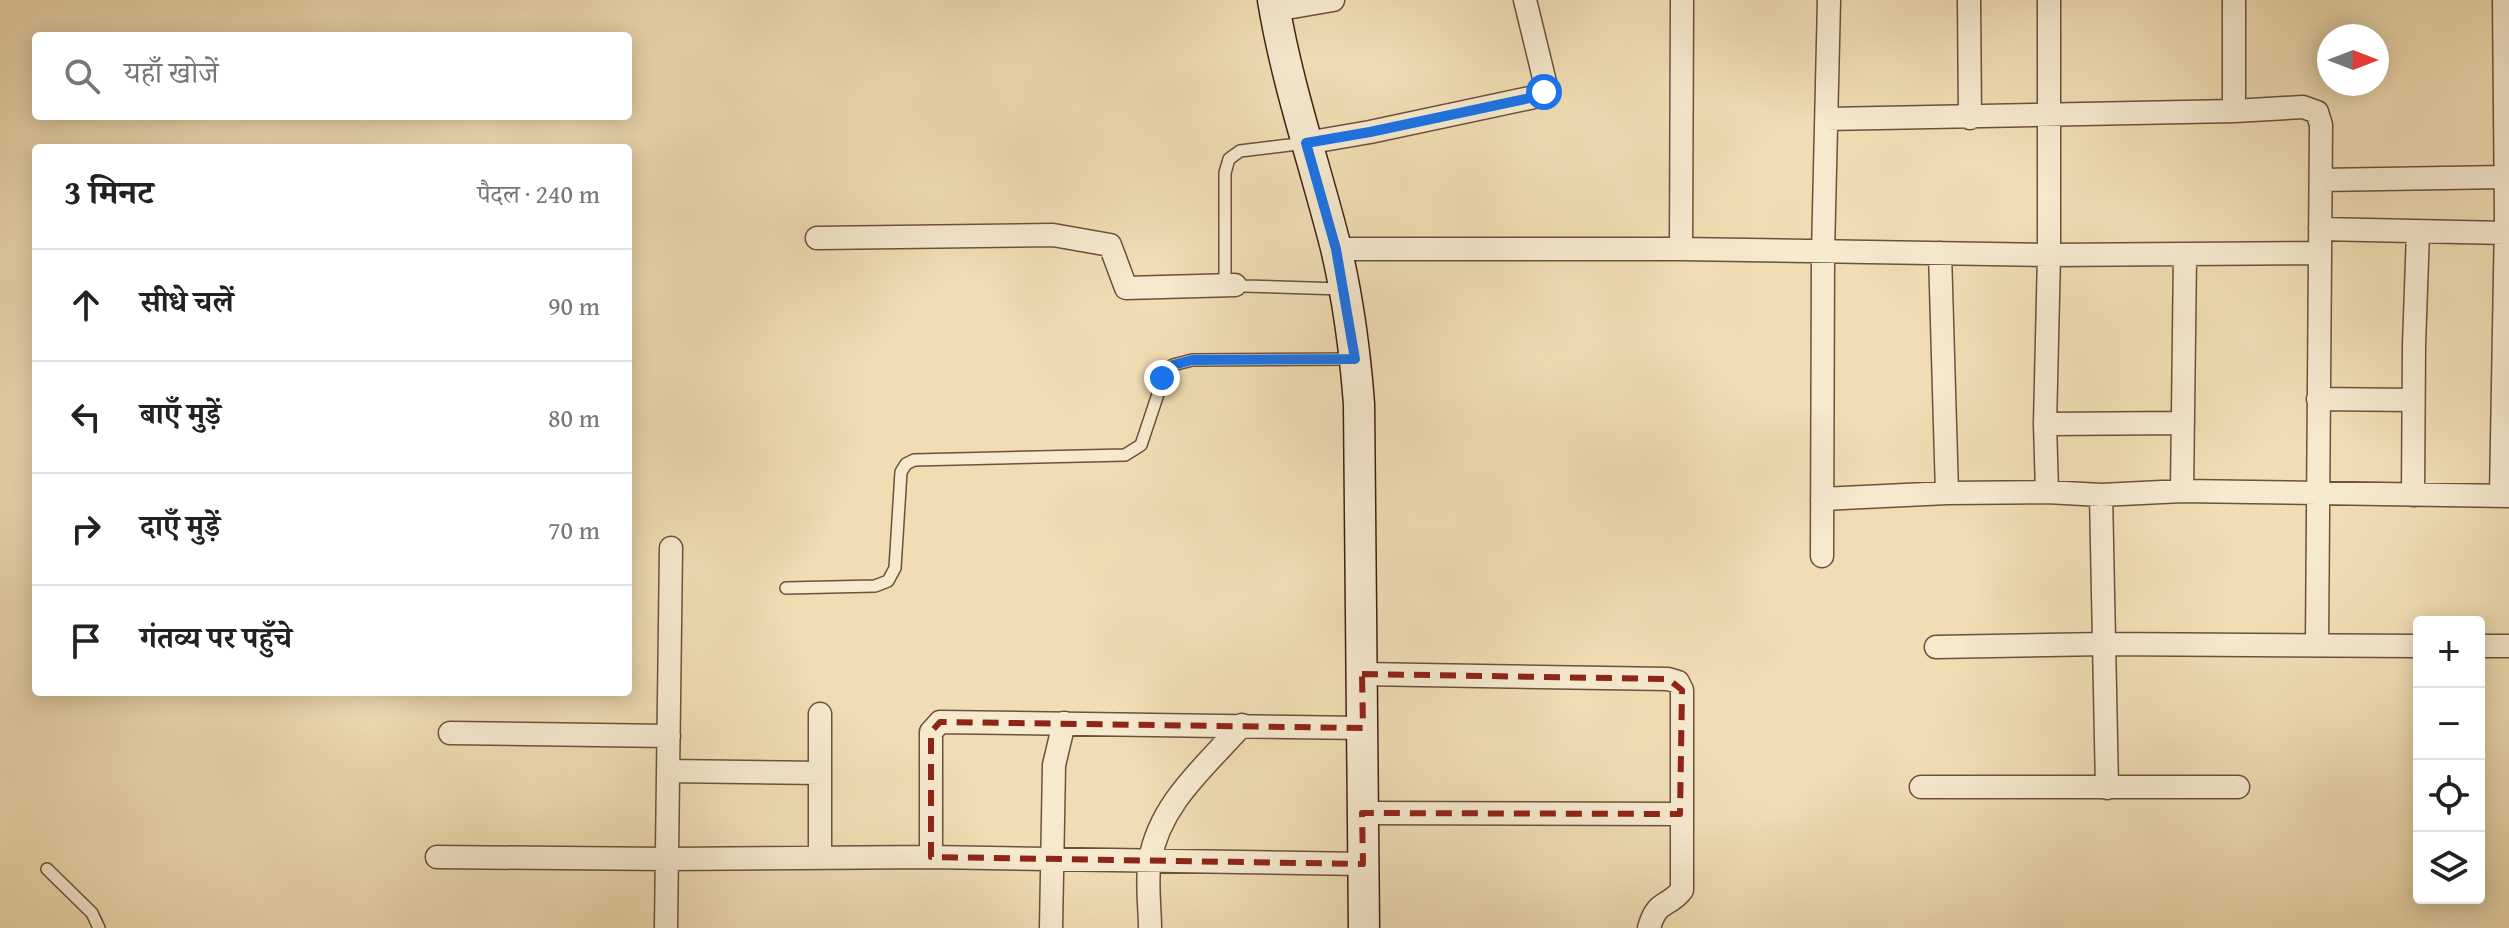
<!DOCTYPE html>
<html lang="hi">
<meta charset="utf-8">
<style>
body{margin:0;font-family:"Gentium Book Plus","Noto Serif Devanagari",serif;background:#f2f2f2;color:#222}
.controls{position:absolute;right:24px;bottom:24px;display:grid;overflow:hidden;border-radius:8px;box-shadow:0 4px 20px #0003}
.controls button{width:72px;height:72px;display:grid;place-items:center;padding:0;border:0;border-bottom:2px solid #e0e0e0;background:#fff;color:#222;font:40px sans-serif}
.compass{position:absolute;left:2317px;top:24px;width:72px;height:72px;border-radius:50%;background:#fff;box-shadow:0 4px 20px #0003;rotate:90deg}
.stop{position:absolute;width:24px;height:24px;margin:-18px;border:6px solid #1a73e8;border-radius:50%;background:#fff}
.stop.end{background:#1a73e8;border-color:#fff;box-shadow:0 2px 8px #0008}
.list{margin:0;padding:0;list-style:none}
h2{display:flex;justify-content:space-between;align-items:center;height:104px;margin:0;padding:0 32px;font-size:34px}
h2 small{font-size:26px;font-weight:400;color:#767676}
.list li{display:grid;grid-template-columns:52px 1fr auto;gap:24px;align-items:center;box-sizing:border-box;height:112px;padding:0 32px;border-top:2px solid #e0e0e0}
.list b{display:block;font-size:30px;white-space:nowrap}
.list em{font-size:26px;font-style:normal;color:#767676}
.icon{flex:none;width:44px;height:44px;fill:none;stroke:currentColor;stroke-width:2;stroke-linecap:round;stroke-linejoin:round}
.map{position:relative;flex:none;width:2509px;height:928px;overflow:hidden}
.search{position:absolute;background:#fff;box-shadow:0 4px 20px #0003;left:32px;top:32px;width:600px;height:88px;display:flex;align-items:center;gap:20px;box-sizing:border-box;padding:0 28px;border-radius:8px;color:#767676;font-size:30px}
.panel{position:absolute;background:#fff;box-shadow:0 4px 20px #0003;left:32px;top:144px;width:600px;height:552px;border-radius:8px}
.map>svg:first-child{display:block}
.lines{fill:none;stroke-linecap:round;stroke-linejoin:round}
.lane-casing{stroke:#6e513a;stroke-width:14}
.street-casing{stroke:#6e513a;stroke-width:25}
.secondary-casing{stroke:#432212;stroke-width:33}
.lane{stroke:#f5e9ce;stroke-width:11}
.street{stroke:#f5e9ce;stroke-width:22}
.secondary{stroke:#f5e9ce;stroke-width:30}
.route{stroke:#1a73e8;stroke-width:10}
.marked{fill:none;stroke:#8f2418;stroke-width:6;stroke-dasharray:16 10;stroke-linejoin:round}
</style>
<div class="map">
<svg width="2509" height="928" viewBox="0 0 2509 928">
<rect width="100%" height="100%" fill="#f0ddb3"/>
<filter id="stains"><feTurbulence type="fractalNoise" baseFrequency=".0025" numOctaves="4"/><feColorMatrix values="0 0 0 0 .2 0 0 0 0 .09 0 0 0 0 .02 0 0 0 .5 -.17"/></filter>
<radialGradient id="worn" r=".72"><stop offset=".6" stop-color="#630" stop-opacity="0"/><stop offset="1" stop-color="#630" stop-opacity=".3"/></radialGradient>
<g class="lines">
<defs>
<path id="lane" d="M 1306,143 L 1240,151 L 1229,159 L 1225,173 L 1225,277 L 1231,284 L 1244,286 L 1342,289
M 786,588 L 875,586 L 888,581 L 895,568 L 901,472 L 906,464 L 914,460 L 1125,455 L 1141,445 L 1166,370 L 1173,365 L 1192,360 L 1355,359
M 47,869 L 92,913 L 99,928"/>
<path id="street" d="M 1969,0 L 1970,118
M 1275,10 L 1333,0
M 2234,111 L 2234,0
M 1827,119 L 2234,111 L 2303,107 L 2317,112 L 2321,125 L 2317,645
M 1306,143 L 1370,132 L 1539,96 L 1544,92 L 1545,82 L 1525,0
M 2321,180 L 2505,177
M 2320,229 L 2506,233
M 817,238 L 1053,235 L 1110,245 L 1126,288 L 1235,285
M 1336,249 L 1681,249 L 2049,255 L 2319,253
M 1681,249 L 1682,0
M 1940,253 L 1947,493
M 2318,399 L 2413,400
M 2045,424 L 2183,423
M 2182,491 L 2185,255
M 2047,492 L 2045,424 L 2049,255 L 2049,0
M 2101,495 L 2107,788
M 2413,495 L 2414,345 L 2418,232
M 2501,496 L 2506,220 L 2504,0
M 1822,499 L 1947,493 L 2047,492 L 2101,495 L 2182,491 L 2509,496
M 1822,556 L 1823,253 L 1829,0
M 2479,646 L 2509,646
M 1936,647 L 2105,644 L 2419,646
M 1362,674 L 1668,679 L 1678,682 L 1682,690 L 1682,890 C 1668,908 1657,899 1649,928
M 820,714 L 820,858
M 450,733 L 669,736
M 668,771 L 820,773
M 1921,787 L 2238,787
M 1362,813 L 1680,814
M 437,857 L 667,859 L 931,857 L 1363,864
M 931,857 L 931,732 L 940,722 L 1363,728
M 666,928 L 671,548
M 1051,928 L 1054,765 L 1064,723
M 1150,928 C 1150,907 1146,881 1150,860 C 1160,803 1205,767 1242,725"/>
<path id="secondary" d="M 1273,0 C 1287,85 1315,165 1336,248 C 1348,299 1355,351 1359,404 L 1364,928"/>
</defs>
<use href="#lane" class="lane-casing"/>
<use href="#street" class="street-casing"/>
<use href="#secondary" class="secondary-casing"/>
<use href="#lane" class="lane"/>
<use href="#street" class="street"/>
<use href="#secondary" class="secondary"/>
</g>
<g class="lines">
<path class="route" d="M 1162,378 L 1173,365 L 1192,360 L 1355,359 L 1336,249 L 1306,143 L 1370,132 L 1539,96 L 1544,92"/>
</g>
<path class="marked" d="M 1362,674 L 1668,679 L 1682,690 L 1680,814 L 1362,813 L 1363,864 L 931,857 L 931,732 L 940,722 L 1363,728 Z"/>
<rect width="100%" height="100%" filter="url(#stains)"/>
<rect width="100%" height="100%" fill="url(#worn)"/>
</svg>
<div class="controls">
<button>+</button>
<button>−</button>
<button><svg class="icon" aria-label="locate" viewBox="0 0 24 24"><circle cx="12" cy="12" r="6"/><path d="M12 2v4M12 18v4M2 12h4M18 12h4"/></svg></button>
<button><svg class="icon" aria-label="layers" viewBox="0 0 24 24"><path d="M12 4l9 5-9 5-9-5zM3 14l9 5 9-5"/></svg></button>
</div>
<svg class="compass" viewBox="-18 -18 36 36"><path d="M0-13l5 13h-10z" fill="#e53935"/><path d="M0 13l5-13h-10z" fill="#767676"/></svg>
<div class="stop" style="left:1544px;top:92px"></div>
<div class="stop end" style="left:1162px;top:378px"></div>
<div class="search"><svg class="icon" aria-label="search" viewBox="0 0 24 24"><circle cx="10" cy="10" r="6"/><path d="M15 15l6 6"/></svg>यहाँ खोजें</div>
<section class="panel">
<h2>3 मिनट<small>पैदल · 240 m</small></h2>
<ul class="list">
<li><svg class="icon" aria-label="ahead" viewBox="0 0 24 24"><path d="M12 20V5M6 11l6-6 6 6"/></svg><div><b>सीधे चलें</b></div><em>90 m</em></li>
<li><svg class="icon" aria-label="left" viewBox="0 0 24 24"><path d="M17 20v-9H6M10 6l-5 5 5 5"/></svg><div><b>बाएँ मुड़ें</b></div><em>80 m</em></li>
<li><svg class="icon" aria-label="right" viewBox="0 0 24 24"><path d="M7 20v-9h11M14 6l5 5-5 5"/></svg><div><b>दाएँ मुड़ें</b></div><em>70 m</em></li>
<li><svg class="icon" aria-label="arrive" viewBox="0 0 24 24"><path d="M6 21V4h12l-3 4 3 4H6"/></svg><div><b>गंतव्य पर पहुँचे</b></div></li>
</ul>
</section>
</div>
